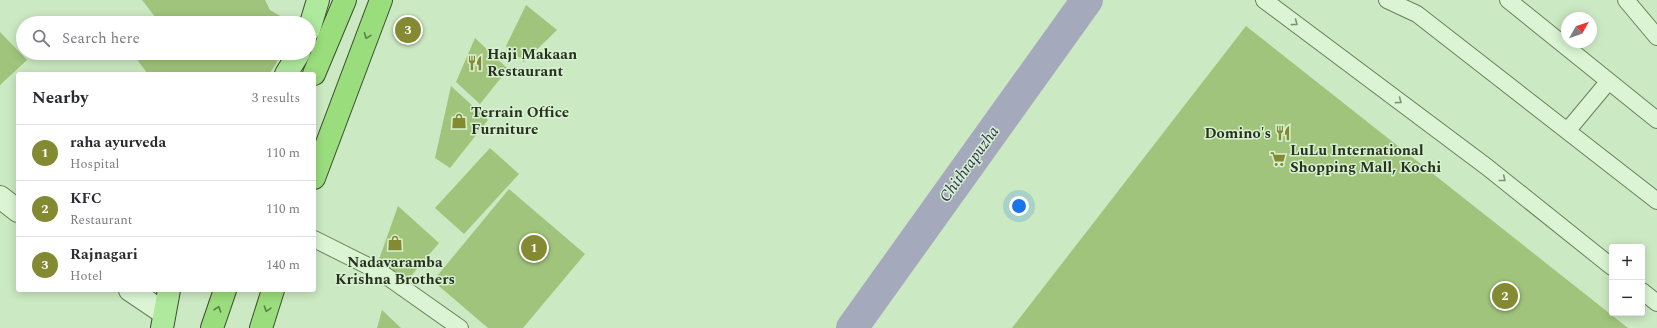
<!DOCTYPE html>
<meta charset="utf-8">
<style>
body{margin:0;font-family:Spectral,serif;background:#f2f2f3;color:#2b2b33}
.controls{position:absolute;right:12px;bottom:12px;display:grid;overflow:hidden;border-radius:4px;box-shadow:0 2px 10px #0003}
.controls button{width:36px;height:36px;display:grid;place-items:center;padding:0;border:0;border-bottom:1px solid #e1e1e2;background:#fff;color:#2b2b33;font:20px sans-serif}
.compass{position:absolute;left:1561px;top:12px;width:36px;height:36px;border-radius:50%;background:#fff;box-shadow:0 2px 10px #0003;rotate:50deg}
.you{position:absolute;left:1019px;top:206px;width:14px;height:14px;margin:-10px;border:3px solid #fff;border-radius:50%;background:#1a73e8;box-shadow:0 0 0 6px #1a73e833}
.badge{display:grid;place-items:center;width:26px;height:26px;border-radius:50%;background:#838a31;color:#fff;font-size:13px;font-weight:700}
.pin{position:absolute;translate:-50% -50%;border:2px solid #fff;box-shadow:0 1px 4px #0006}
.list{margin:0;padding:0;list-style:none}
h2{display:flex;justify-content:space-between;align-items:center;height:52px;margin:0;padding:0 16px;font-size:17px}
h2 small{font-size:13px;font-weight:400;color:#7c7c81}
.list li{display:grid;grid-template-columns:26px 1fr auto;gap:12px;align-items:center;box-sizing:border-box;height:56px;padding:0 16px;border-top:1px solid #e1e1e2}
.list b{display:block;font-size:15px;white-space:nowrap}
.list p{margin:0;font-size:13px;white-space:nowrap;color:#7c7c81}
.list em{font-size:13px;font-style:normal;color:#7c7c81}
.icon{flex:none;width:22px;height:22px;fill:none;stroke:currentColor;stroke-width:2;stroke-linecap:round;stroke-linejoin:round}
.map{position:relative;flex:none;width:1657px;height:328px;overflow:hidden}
.search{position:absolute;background:#fff;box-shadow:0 2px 10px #0003;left:16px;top:16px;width:300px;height:44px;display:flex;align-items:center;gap:10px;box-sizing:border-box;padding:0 14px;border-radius:22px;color:#7c7c81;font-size:15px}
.panel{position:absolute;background:#fff;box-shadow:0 2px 10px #0003;left:16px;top:72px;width:300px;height:220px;border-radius:4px}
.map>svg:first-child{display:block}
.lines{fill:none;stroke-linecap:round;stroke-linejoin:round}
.canal{stroke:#a4a9bc;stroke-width:32}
.building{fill:#a0c47c}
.service-casing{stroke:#6a815b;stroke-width:18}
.minor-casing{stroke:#6a815b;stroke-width:24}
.primary-casing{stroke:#3e4f2f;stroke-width:24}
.trunk-casing{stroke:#3e4f2f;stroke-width:24}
.service{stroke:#dbf5d4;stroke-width:16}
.minor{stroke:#dbf5d4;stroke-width:22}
.primary{stroke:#afe99d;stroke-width:22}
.trunk{stroke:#9add7c;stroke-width:22}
.oneway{stroke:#819479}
.oneway2{stroke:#5b7f48}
.labels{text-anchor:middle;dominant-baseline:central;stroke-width:3;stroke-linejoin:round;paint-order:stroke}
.poi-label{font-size:15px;font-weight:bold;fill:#27321e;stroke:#d8f1d1;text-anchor:start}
.water-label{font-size:16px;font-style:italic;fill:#2f2f51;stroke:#d8f1d1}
</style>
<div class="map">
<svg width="1657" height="328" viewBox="0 0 1657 328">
<rect width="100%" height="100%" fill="#cbe9c2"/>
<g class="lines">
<path class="canal" d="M 852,328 L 1087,0"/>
</g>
<path class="building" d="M 142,0 L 265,0 L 270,10 L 289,21 L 288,23 L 149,23 L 156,18 Z
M 526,5 L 557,30 L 524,62 L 506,46 Z
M 1246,26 L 1628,328 L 1012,328 Z
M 0,32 L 27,60 L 0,85 Z
M 475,38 L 508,69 L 480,104 L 456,82 Z
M 132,53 L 279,53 L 276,64 L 269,74 L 148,74 Z
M 451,86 L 488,120 L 450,168 L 435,158 Z
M 490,148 L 519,174 L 464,234 L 435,208 Z
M 509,189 L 585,254 L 523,328 L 488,328 L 433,281 Z
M 398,206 L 439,243 L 405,283 L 377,265 Z
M 382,310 L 401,328 L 377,328 Z"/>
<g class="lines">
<defs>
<path id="service" d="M 1264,0 L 1487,167 L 1612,267
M 1387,0 L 1417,14 L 1657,201
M 1508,0 L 1657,120
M 1626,0 L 1657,37
M 1568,130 L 1608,82
M 314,239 L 382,273 L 460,328
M 1642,291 L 1657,303"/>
<path id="minor" d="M 0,197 L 18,211
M 130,290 L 164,313"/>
<path id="primary" d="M 309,30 L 318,0
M 286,74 L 299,53
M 162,328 L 169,290"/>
<path id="trunk" d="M 314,74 L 345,0
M 314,178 L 381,0
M 212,328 L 225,290
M 261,328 L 273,290"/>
</defs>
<use href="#service" class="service-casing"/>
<use href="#minor" class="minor-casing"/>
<use href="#primary" class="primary-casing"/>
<use href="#trunk" class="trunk-casing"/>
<use href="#service" class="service"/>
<use href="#minor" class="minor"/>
<use href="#primary" class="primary"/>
<use href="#trunk" class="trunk"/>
</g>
<defs><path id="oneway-chevron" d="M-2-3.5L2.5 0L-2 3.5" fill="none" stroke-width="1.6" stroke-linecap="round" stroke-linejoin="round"/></defs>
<g class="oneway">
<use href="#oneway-chevron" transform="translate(1295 23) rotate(37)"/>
<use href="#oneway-chevron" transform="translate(1399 101) rotate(37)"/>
<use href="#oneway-chevron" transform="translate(1503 179) rotate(39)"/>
</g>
<g class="oneway2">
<use href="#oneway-chevron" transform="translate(367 36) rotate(111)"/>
<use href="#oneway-chevron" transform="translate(218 309) rotate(-71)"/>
<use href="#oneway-chevron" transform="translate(267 309) rotate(108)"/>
</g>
<defs>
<symbol id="restaurant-bare" viewBox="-9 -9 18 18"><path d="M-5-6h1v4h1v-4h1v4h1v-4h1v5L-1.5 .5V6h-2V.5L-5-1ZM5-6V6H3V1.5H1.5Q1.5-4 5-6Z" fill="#838a31" stroke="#d8f1d1" stroke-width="2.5" paint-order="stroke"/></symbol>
<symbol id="shop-bare" viewBox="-9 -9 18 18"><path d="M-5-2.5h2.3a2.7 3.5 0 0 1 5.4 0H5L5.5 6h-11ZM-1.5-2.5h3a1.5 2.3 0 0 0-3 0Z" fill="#838a31" stroke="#d8f1d1" stroke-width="2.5" paint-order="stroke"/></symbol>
<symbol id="supermarket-bare" viewBox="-9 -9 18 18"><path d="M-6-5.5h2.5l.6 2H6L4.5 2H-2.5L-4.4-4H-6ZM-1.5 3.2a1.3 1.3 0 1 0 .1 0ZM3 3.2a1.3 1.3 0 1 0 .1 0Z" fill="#838a31" stroke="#d8f1d1" stroke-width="2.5" paint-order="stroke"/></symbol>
</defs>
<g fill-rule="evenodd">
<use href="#restaurant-bare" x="464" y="52" width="22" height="22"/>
<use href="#shop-bare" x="448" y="110" width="22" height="22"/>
<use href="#restaurant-bare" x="1272" y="122" width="22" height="22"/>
<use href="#supermarket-bare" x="1267" y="148" width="22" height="22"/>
<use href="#shop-bare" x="384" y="232" width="22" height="22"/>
</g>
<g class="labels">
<g class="poi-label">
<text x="487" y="54">Haji Makaan<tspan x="487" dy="17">Restaurant</tspan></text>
<text x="471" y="112">Terrain Office<tspan x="471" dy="17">Furniture</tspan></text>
<text x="1271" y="133" text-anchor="end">Domino's</text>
<text x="1290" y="150">LuLu International<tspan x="1290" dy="17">Shopping Mall, Kochi</tspan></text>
<text x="395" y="262" text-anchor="middle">Nadavaramba<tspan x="395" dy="17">Krishna Brothers</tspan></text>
</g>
<g class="water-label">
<text transform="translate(969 164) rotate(-54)">Chithrapuzha</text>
</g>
</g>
</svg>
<div class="controls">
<button>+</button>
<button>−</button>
</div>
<svg class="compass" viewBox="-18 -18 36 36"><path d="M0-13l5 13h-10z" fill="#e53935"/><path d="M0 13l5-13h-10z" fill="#7c7c81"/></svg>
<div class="you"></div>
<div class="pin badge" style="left:534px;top:248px">1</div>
<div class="pin badge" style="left:1505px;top:296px">2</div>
<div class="pin badge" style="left:408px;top:30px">3</div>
<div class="search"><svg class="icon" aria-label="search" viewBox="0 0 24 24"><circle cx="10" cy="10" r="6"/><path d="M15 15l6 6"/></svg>Search here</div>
<section class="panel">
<h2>Nearby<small>3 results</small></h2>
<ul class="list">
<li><span class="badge">1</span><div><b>raha ayurveda</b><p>Hospital</p></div><em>110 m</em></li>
<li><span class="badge">2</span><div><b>KFC</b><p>Restaurant</p></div><em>110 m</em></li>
<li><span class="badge">3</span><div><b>Rajnagari</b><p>Hotel</p></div><em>140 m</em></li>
</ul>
</section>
</div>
